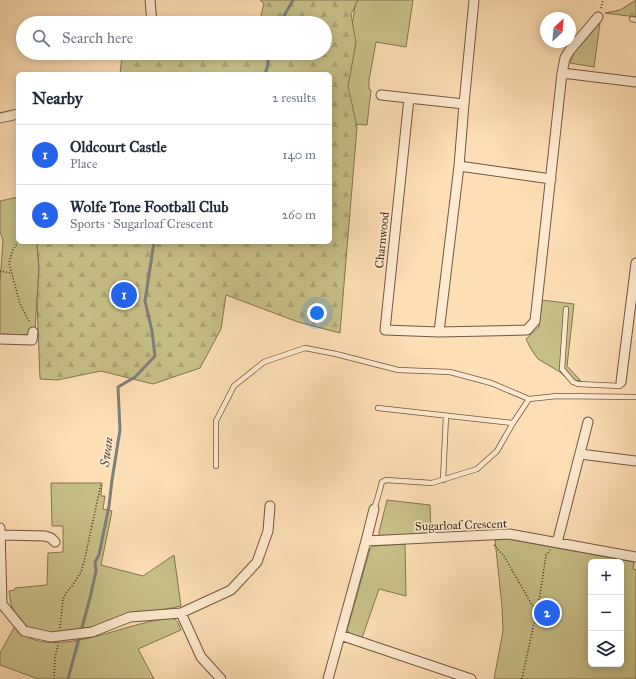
<!DOCTYPE html>
<meta charset="utf-8">
<style>
body{margin:0;font-family:"IM FELL Great Primer",serif;background:#f6f6f7;color:#1f2937}
.controls{position:absolute;right:12px;bottom:12px;display:grid;overflow:hidden;border-radius:6px;box-shadow:0 2px 10px #0003}
.controls button{width:36px;height:36px;display:grid;place-items:center;padding:0;border:0;border-bottom:1px solid #e0e1e3;background:#fff;color:#1f2937;font:20px sans-serif}
.compass{position:absolute;left:540px;top:12px;width:36px;height:36px;border-radius:50%;background:#fff;box-shadow:0 2px 10px #0003;rotate:26deg}
.you{position:absolute;left:317px;top:313px;width:14px;height:14px;margin:-10px;border:3px solid #fff;border-radius:50%;background:#1a73e8;box-shadow:0 0 0 6px #1a73e833}
.badge{display:grid;place-items:center;width:26px;height:26px;border-radius:50%;background:#2563eb;color:#fff;font-size:13px;font-weight:700}
.pin{position:absolute;translate:-50% -50%;border:2px solid #fff;box-shadow:0 1px 4px #0006}
.list{margin:0;padding:0;list-style:none}
h2{display:flex;justify-content:space-between;align-items:center;height:52px;margin:0;padding:0 16px;font-size:17px}
h2 small{font-size:13px;font-weight:400;color:#747a83}
.list li{display:grid;grid-template-columns:26px 1fr auto;gap:12px;align-items:center;box-sizing:border-box;height:60px;padding:0 16px;border-top:1px solid #e0e1e3}
.list b{display:block;font-size:15px;white-space:nowrap}
.list p{margin:0;font-size:13px;white-space:nowrap;color:#747a83}
.list em{font-size:13px;font-style:normal;color:#747a83}
.icon{flex:none;width:22px;height:22px;fill:none;stroke:currentColor;stroke-width:2;stroke-linecap:round;stroke-linejoin:round}
.map{position:relative;flex:none;width:636px;height:679px;overflow:hidden}
.search{position:absolute;background:#fff;box-shadow:0 2px 10px #0003;left:16px;top:16px;width:316px;height:44px;display:flex;align-items:center;gap:10px;box-sizing:border-box;padding:0 14px;border-radius:22px;color:#747a83;font-size:15px}
.panel{position:absolute;background:#fff;box-shadow:0 2px 10px #0003;left:16px;top:72px;width:316px;height:172px;border-radius:6px}
.map>svg:first-child{display:block}
.green{fill:#c7bf88;stroke:#867452;fill-rule:evenodd}
.forest{fill:url(#forest-firs);stroke:#867452}
.lines{fill:none;stroke-linecap:round;stroke-linejoin:round}
.stream{stroke:#7e7f7a;stroke-width:3}
.lane-casing{stroke:#735642;stroke-width:6}
.street-casing{stroke:#735642;stroke-width:11}
.path{stroke:#45291b;stroke-width:1.5;stroke-dasharray:1 2;stroke-linecap:butt}
.lane{stroke:#feeacf;stroke-width:4.5}
.street{stroke:#feeacf;stroke-width:9}
.labels{text-anchor:middle;dominant-baseline:central;stroke-width:3.5;stroke-linejoin:round;paint-order:stroke}
.street-label{font-size:12px;fill:#45291b;stroke:#feeacf}
.water-label{font-size:13px;font-style:italic;fill:#5d4d42;stroke:#feeacf}
</style>
<div class="map">
<svg width="636" height="679" viewBox="0 0 636 679">
<defs>
<pattern id="forest-firs" width="22" height="20" patternUnits="userSpaceOnUse"><rect width="22" height="20" fill="#c7bf88"/><path d="M5 1l3.5 6h-7zM16 11l3.5 6h-7z" fill="#aca475"/></pattern>
</defs>
<rect width="100%" height="100%" fill="#fddeb5"/>
<filter id="stains"><feTurbulence type="fractalNoise" baseFrequency=".005" numOctaves="4"/><feColorMatrix values="0 0 0 0 .2 0 0 0 0 .09 0 0 0 0 .02 0 0 0 .5 -.17"/></filter>
<radialGradient id="worn" r=".72"><stop offset=".6" stop-color="#630" stop-opacity="0"/><stop offset="1" stop-color="#630" stop-opacity=".3"/></radialGradient>
<path class="green" d="M 356,0 L 413,0 L 406,47 L 376,42 L 369,80 L 369,89 L 371,90 L 367,125 L 337,123 Z
M 600,23 L 594,67 L 570,63 L 574,53 Z
M 18,197 L 18,242 L 39,242 L 37,246 L 39,267 L 35,330 L 29,331 L 27,335 L 0,334 L 0,283 L 3,240 L 0,232 L 0,201 Z
M 542,300 L 574,304 L 567,366 L 581,381 L 567,379 L 560,372 L 538,359 L 531,349 L 526,339 L 539,327 Z
M 51,483 L 102,483 L 101,496 L 105,496 L 103,509 L 112,511 L 101,565 L 143,576 L 174,555 L 181,606 C 165,610 148,611 132,615 C 99,623 32,654 13,609 C 10,603 10,597 9,591 L 15,590 L 15,588 L 47,585 L 48,553 L 63,552 L 63,526 L 52,526 Z
M 387,500 L 430,505 L 431,534 L 379,538 L 379,532 Z
M 508,539 L 634,562 L 633,569 L 636,570 L 636,679 L 494,679 L 503,631 L 502,606 L 495,540 ZM 591,562 L 621,562 L 621,664 L 591,664 Z
M 405,544 L 406,596 L 379,589 L 362,638 L 351,634 L 347,630 L 348,627 L 370,549 L 373,546 Z
M 170,618 C 178,619 178,623 181,630 L 138,649 L 154,679 L 38,679 L 0,665 L 0,653 L 15,626 C 21,632 26,637 35,640 C 64,649 110,632 140,624 C 149,621 160,620 170,618 Z"/>
<path class="forest" d="M 260,0 L 358,0 L 351,14 L 356,43 L 348,86 L 357,127 L 340,333 L 298,322 L 226,295 L 221,329 L 200,368 L 153,384 L 101,371 L 57,380 L 40,379 L 37,303 L 39,267 L 37,246 L 39,242 L 330,242 L 330,74 L 120,74 L 122,55 L 124,53 L 187,53 L 193,58 L 236,53 L 325,53 L 325,23 L 259,23 L 264,4 Z
M 636,0 L 636,17 L 605,13 L 620,10 Z"/>
<g class="lines">
<path class="stream" d="M 280,23 L 293,0
M 265,74 L 267,68 L 269,53
M 68,679 L 90,598 L 96,571 L 95,562 L 99,555 L 109,506 L 112,480 L 120,430 L 118,387 L 135,377 L 155,356 L 152,331 L 145,301 L 154,242"/>
<defs>
<path id="lane" d="M 632,19 L 636,20
M 566,309 L 562,369 L 573,382 L 578,384 L 620,386 L 621,382
M 378,408 L 513,423 L 529,399
M 216,466 L 216,421 L 234,386 L 264,362 L 305,348 L 336,354 L 398,370 L 450,372 L 491,383 L 529,399 L 557,396 L 636,397
M 443,480 L 446,416
M 374,509 L 377,500 L 382,482 L 386,480 L 432,483 L 477,469 L 497,451 L 513,423"/>
<path id="street" d="M 150,0 L 152,23
M 562,73 L 565,58 L 570,50 L 598,17
M 381,95 L 464,104 L 459,166 L 439,332
M 409,98 L 385,330 L 439,332 L 527,330 L 535,321 L 562,73 L 636,82
M 464,104 L 474,0
M 0,118 L 18,114
M 459,166 L 551,179
M 0,339 L 32,340 L 33,332
M 621,382 L 636,263
M 580,454 L 636,461
M 0,528 L 2,604
M 1,535 L 45,536 L 51,538 L 55,542
M 366,541 L 374,509
M 557,543 L 588,422
M 0,604 L 2,604 L 24,631 L 51,637 L 92,632 L 130,617 L 181,613 L 231,590 L 257,562 L 268,531 L 270,506
M 181,613 L 201,657 L 221,679
M 340,635 L 471,679
M 328,679 L 366,541 L 509,534 L 636,557"/>
</defs>
<use href="#lane" class="lane-casing"/>
<use href="#street" class="street-casing"/>
<path class="path" d="M 601,8 L 603,0
M 18,242 L 13,250 L 9,263 L 20,304 L 30,323
M 0,271 L 11,273
M 494,545 L 504,556 L 532,605 L 537,609
M 60,628 L 63,599 L 66,593 L 72,586 L 81,572 L 84,562 L 101,484
M 54,679 L 55,657 L 58,645
M 522,679 L 540,595 L 546,555 L 550,550"/>
<use href="#lane" class="lane"/>
<use href="#street" class="street"/>
</g>
<g class="labels">
<g class="street-label">
<text transform="translate(382 240) rotate(-84)">Charnwood</text>
<text transform="translate(461 525) rotate(-2)">Sugarloaf Crescent</text>
</g>
<g class="water-label">
<text transform="translate(107 452) rotate(-82)">Swan</text>
</g>
</g>
<rect width="100%" height="100%" filter="url(#stains)"/>
<rect width="100%" height="100%" fill="url(#worn)"/>
</svg>
<div class="controls">
<button>+</button>
<button>−</button>
<button><svg class="icon" aria-label="layers" viewBox="0 0 24 24"><path d="M12 4l9 5-9 5-9-5zM3 14l9 5 9-5"/></svg></button>
</div>
<svg class="compass" viewBox="-18 -18 36 36"><path d="M0-13l5 13h-10z" fill="#e53935"/><path d="M0 13l5-13h-10z" fill="#747a83"/></svg>
<div class="you"></div>
<div class="pin badge" style="left:124px;top:295px">1</div>
<div class="pin badge" style="left:547px;top:613px">2</div>
<div class="search"><svg class="icon" aria-label="search" viewBox="0 0 24 24"><circle cx="10" cy="10" r="6"/><path d="M15 15l6 6"/></svg>Search here</div>
<section class="panel">
<h2>Nearby<small>2 results</small></h2>
<ul class="list">
<li><span class="badge">1</span><div><b>Oldcourt Castle</b><p>Place</p></div><em>140 m</em></li>
<li><span class="badge">2</span><div><b>Wolfe Tone Football Club</b><p>Sports · Sugarloaf Crescent</p></div><em>260 m</em></li>
</ul>
</section>
</div>
